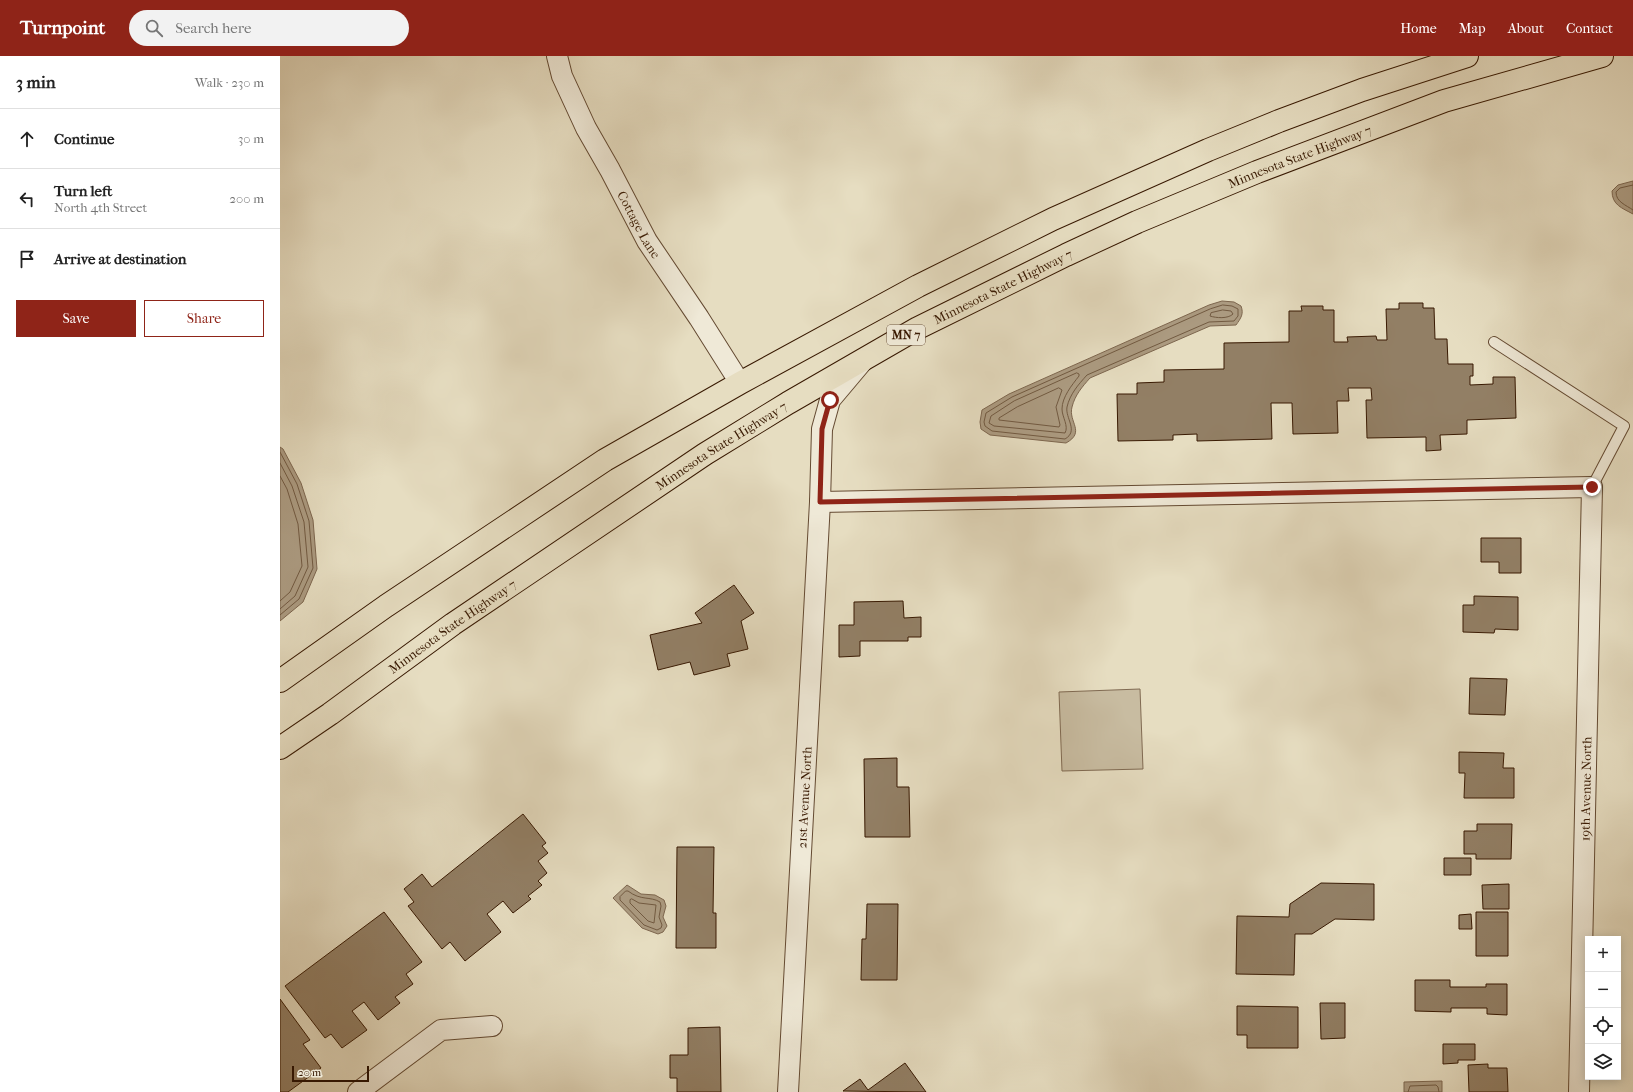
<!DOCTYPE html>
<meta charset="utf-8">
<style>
body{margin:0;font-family:"IM FELL French Canon",serif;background:#f2f2f2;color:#222}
.controls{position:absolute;right:12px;bottom:12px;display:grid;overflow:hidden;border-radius:0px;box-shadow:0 2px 10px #0003}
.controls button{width:36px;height:36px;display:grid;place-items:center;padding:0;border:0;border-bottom:1px solid #e0e0e0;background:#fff;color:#222;font:20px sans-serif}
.scale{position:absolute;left:12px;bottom:10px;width:77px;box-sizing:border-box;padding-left:4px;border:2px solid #381902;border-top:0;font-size:11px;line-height:14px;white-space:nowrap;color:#381902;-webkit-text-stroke:3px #efe9d7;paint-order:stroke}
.stop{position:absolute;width:12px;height:12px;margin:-9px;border:3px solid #8f2418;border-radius:50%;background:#fff}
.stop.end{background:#8f2418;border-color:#fff;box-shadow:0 1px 4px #0008}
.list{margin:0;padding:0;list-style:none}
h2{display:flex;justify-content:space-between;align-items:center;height:52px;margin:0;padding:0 16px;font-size:17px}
h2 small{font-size:13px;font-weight:400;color:#767676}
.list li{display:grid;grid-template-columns:26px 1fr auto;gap:12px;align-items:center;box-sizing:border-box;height:60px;padding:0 16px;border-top:1px solid #e0e0e0}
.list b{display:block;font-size:15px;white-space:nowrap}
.list p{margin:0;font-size:13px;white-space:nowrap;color:#767676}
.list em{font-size:13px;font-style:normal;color:#767676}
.actions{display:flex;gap:8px;padding:12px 16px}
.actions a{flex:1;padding:9px 0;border:1px solid #8f2418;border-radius:0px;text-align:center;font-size:14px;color:#8f2418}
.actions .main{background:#8f2418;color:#fff}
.icon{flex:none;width:22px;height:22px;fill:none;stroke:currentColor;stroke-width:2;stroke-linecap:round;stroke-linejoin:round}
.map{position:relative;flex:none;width:1353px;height:1036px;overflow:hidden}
header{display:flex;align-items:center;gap:24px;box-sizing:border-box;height:56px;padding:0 20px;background:#8f2418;color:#fff}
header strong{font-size:19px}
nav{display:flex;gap:22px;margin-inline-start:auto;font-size:14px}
.search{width:280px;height:36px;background:#f2f2f2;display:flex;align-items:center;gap:10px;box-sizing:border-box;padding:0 14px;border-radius:22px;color:#767676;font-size:15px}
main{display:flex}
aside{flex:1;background:#fff}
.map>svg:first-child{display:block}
.green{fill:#c8bca1;stroke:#806a52}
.water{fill:#ab9a80;stroke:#7d664e}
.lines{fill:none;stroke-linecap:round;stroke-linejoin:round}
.shore{stroke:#725a41;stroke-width:1}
.building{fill:#927f65;stroke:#381902}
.service-casing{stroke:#644a32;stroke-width:12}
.minor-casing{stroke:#644a32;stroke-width:22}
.trunk-casing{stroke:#381902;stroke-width:24}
.service{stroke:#efe9d7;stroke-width:10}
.minor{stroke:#efe9d7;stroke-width:20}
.trunk{stroke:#e6ddc1;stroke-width:22}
.route{stroke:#8f2418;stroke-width:5}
.labels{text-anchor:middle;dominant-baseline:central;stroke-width:3;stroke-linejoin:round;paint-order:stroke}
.shield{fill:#efe9d7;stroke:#6f5742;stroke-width:1}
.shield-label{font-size:12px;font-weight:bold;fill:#381902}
.street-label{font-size:13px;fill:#381902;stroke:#efe9d7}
</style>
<header>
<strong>Turnpoint</strong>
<div class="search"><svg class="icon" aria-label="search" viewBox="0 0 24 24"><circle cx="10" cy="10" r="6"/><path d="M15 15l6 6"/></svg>Search here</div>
<nav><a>Home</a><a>Map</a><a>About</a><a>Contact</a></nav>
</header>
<main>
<aside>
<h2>3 min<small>Walk · 230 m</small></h2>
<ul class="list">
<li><svg class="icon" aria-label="ahead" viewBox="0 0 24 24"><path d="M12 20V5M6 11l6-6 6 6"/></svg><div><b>Continue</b></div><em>30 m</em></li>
<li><svg class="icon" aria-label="left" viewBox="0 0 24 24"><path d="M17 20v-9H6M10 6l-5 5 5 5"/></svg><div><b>Turn left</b><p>North 4th Street</p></div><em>200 m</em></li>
<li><svg class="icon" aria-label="arrive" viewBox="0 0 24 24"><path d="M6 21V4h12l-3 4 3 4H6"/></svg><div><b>Arrive at destination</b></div></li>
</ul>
<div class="actions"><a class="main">Save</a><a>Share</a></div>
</aside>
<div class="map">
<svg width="1353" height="1036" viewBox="0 0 1353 1036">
<rect width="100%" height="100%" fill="#e6ddc1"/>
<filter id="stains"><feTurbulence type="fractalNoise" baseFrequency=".005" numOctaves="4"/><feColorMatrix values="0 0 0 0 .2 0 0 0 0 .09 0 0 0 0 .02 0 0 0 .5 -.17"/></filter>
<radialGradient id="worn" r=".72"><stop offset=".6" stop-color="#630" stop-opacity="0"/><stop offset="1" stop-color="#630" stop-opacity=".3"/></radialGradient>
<path class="green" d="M 860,633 L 863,713 L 782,715 L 779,636 Z"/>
<path class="water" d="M 1353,125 L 1353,158 C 1342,152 1332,149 1332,135 L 1338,129 Z
M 942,245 L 954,246 L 961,250 C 964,258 961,262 956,269 L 930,270 L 810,322 C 802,331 795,339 792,351 C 788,366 806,376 786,387 L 710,379 L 701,373 L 700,366 L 702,354 L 729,338 L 929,249 Z
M 0,391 L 3,393 L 21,427 L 33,464 L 37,513 L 23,546 L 0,565 Z
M 347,829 L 361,838 L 375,839 L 384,844 L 386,850 L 383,861 L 387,870 L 383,876 L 378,878 L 362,872 L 333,842 Z
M 1162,1025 L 1162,1036 L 1124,1036 L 1124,1026 Z"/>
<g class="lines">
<path class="shore" d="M 1353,129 L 1340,132 L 1336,136 C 1336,146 1346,149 1353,154
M 943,249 L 952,250 L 958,253 L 958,260 L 954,265 L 929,266 L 807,319 C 798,329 790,338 787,351 C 785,362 799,375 785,383 L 712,375 L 705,370 L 704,366 L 706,357 L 732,341 L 930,253 Z
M 943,254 L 951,255 L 953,258 C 948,263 936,262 930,260 L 931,257 Z
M 797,317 L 799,318 L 799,320 C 792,329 782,341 782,353 C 782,361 789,370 785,377 L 714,370 L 709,367 L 711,360 L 734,345 Z
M 779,332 L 782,334 L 776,351 L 780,369 L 779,371 L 719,364 L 719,362 L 737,351 Z
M 0,396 L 17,428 L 29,465 L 33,512 L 19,543 L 0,559
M 0,407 L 12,430 L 24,466 L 28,511 L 15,540 L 0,553
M 0,420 L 7,433 L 18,468 L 22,510 L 10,536 L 0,545
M 346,835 L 348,835 C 361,845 370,840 380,846 L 381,850 L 379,861 L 382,869 L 381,872 L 377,874 L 364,869 L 340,844 L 340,841 Z
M 352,843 L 359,847 L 376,849 L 374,867 L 368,865 L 350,847 L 350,844 Z
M 1128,1036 L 1130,1030 L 1156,1029 L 1158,1031 L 1159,1036"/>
</g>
<path class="building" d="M 1119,247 L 1143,247 L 1143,252 L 1154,252 L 1155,283 L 1167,283 L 1168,308 L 1193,308 L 1193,320 L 1190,320 L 1190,329 L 1213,328 L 1213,321 L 1235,321 L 1236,362 L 1187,364 L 1187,378 L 1160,379 L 1161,394 L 1146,395 L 1146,381 L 1087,382 L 1086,344 L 1092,344 L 1091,332 L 1068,332 L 1069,345 L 1057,345 L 1058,377 L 1013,378 L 1012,347 L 991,347 L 992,383 L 917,385 L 917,378 L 893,379 L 893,384 L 838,385 L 837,338 L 857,338 L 857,327 L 884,326 L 884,314 L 944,313 L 944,287 L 1009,286 L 1009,255 L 1022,255 L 1021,250 L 1043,250 L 1043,254 L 1054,254 L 1054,286 L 1068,286 L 1067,281 L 1096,280 L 1097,284 L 1107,284 L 1106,253 L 1119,253 Z
M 1201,482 L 1241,482 L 1241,517 L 1219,517 L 1219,506 L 1201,506 Z
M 454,529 L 474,557 L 461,565 L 468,593 L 447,598 L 450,610 L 414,619 L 410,606 L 378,614 L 370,579 L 422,567 L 415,557 Z
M 1194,540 L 1238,541 L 1238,574 L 1215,573 L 1214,577 L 1183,576 L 1183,549 L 1194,549 Z
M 623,545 L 624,562 L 641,561 L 641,581 L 628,581 L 628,585 L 580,585 L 580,600 L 559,601 L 559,569 L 574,569 L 574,546 Z
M 1190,622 L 1227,623 L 1225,659 L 1189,658 Z
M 1179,696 L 1224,697 L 1223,712 L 1234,712 L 1234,742 L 1184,742 L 1185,717 L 1179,717 Z
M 617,702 L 617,731 L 629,731 L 630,781 L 585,781 L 584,703 Z
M 243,758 L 266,787 L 262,790 L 268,797 L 258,805 L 267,817 L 258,825 L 262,829 L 248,840 L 251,843 L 233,857 L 223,845 L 207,858 L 221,876 L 185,905 L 170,886 L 162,893 L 128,850 L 134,846 L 124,833 L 142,818 L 152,831 Z
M 1197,768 L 1232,768 L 1231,803 L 1196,803 L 1196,798 L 1184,798 L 1184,775 L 1197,775 Z
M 397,791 L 434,791 L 433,857 L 436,857 L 436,892 L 396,892 Z
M 1164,802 L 1191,802 L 1191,819 L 1164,819 Z
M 1041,827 L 1094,828 L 1094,864 L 1055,863 L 1032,878 L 1015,878 L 1014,919 L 956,918 L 957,860 L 1009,861 L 1010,848 Z
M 1229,828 L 1229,853 L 1203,853 L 1202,829 Z
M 587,848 L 618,848 L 617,924 L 581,924 L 582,883 L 586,883 Z
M 104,856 L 142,906 L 126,918 L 133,928 L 115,941 L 120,947 L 98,964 L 84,946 L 72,955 L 87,974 L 62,992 L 51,978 L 45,982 L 5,930 Z
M 1196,856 L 1228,856 L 1228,900 L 1196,900 Z
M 1191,858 L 1192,873 L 1179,873 L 1179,859 Z
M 1135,924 L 1170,924 L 1170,931 L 1206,931 L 1206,928 L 1227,928 L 1227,959 L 1207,958 L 1207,952 L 1171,952 L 1171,956 L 1135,955 Z
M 0,943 L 30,984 L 23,988 L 41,1012 L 8,1036 L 0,1036 Z
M 1040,947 L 1065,947 L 1065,982 L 1041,983 Z
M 957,950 L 1018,951 L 1018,992 L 967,992 L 967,979 L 957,979 Z
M 440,971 L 441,1036 L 397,1036 L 397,1022 L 390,1022 L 390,999 L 408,999 L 408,972 Z
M 1163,988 L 1195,988 L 1195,1004 L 1178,1004 L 1178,1007 L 1163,1008 Z
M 625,1007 L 646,1036 L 563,1035 L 580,1023 L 588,1034 Z
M 1208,1008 L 1208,1012 L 1227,1012 L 1228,1036 L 1189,1036 L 1188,1009 Z"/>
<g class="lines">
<defs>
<path id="service" d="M 1214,286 L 1344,370 L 1312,431"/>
<g id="minor">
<path id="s1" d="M 277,0 L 282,20 L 306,72 L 330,114 L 367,185 L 419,262 L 460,327"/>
<path d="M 540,446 L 1312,431 L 1299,1036"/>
<path d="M 78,1036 L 161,974 L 212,970"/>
<path id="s2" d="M 508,1036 L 540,446 L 542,373 L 550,344 L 582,306"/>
</g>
<g id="trunk">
<path d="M 0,625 L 106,550 L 325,404 L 460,327 L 638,230 L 773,163 L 928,94 L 999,65 L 1082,34 L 1187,0"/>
<path id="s3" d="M 0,692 L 50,658 L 173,568 L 425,398 L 508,347 L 638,272 L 786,199 L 857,166 L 977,116 L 1164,45 L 1322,0"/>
</g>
</defs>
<use href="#service" class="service-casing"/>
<use href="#minor" class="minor-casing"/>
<use href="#trunk" class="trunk-casing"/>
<use href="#service" class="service"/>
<use href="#minor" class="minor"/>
<use href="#trunk" class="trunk"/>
</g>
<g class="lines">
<path class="route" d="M 550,344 L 542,373 L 540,446 L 1312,431"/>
</g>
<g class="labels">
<rect class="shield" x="607" y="269" width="38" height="20" rx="3"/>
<g class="shield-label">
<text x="626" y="279">MN 7</text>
</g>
<g class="street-label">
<text stroke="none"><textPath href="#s3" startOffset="1183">Minnesota State Highway 7</textPath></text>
<text stroke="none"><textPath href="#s1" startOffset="188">Cottage Lane</textPath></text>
<text stroke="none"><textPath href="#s3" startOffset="859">Minnesota State Highway 7</textPath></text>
<text stroke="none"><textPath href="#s3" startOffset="535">Minnesota State Highway 7</textPath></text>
<text stroke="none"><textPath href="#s3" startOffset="211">Minnesota State Highway 7</textPath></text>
<text transform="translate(1306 733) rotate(-89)">19th Avenue North</text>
<text stroke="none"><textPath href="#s2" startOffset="295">21st Avenue North</textPath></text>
</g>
</g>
<rect width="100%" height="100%" filter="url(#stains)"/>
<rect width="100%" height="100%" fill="url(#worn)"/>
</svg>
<div class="controls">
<button>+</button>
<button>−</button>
<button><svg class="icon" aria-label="locate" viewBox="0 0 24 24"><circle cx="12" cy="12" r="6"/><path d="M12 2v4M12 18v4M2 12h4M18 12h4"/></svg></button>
<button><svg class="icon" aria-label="layers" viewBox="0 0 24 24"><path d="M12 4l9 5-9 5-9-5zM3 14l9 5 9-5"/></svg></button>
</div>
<div class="scale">20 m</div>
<div class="stop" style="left:550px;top:344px"></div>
<div class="stop end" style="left:1312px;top:431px"></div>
</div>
</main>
